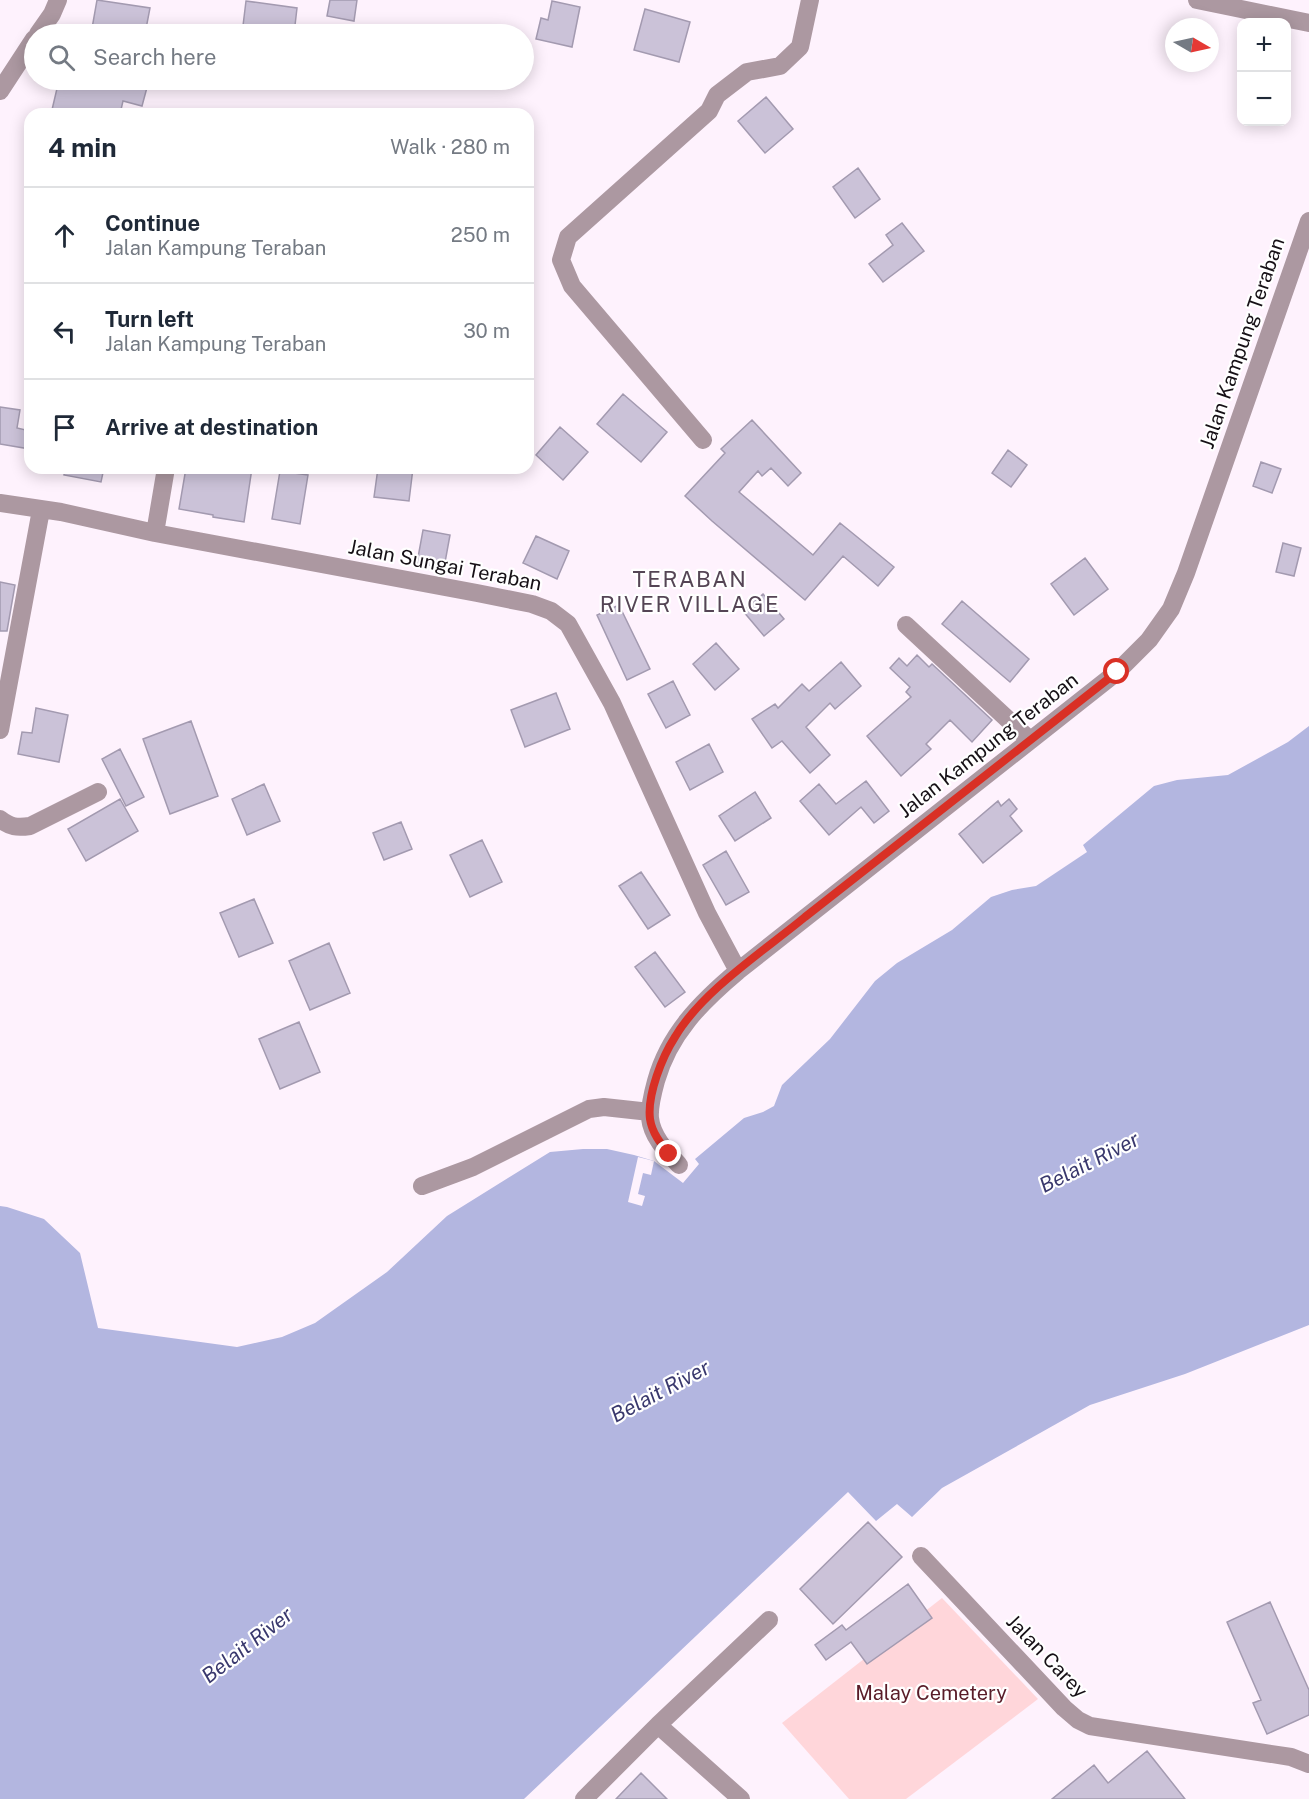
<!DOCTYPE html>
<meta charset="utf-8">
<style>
body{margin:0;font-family:"Public Sans",sans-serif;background:#f2f2f3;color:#1f2937}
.controls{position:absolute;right:18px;top:18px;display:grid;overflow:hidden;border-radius:12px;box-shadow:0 3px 15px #0003}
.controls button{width:54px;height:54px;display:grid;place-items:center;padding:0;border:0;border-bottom:2px solid #e0e1e3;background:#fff;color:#1f2937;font:30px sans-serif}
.compass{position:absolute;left:1165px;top:18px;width:54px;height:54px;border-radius:50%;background:#fff;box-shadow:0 3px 15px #0003;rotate:99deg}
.stop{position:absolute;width:18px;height:18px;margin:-14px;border:4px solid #d93025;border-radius:50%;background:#fff}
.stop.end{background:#d93025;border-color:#fff;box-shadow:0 2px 6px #0008}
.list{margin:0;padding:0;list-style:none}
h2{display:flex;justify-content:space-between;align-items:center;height:78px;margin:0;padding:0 24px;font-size:26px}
h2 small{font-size:20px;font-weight:400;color:#747a83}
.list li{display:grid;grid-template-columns:39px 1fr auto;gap:18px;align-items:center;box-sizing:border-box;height:96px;padding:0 24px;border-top:2px solid #e0e1e3}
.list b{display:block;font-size:22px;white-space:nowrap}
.list p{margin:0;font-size:20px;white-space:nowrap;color:#747a83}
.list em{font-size:20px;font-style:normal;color:#747a83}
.icon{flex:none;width:33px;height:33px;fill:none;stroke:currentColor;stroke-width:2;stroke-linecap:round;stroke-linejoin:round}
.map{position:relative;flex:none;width:1309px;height:1799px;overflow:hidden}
.search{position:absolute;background:#fff;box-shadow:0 3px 15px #0003;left:24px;top:24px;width:510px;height:66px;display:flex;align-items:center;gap:15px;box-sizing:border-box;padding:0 21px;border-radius:33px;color:#747a83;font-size:22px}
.panel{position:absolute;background:#fff;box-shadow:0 3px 15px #0003;left:24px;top:108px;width:510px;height:366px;border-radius:18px}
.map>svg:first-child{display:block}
.green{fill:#ffd6da}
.water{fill:#b3b6e0}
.pier{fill:#fef2fd}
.building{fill:#cbc2d8;stroke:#a39ab0;stroke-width:1.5}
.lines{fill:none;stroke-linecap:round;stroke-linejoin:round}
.minor{stroke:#ac98a1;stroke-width:18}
.route{stroke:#d93025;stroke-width:8}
.labels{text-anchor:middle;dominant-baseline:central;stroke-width:4.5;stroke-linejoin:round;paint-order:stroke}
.street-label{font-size:20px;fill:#161016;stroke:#fff}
.park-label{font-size:20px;fill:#591c28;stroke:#fff}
.water-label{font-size:21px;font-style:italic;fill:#39386d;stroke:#fff}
.quarter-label{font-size:22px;letter-spacing:1.5px;fill:#554555;stroke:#fff}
</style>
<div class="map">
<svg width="1309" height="1799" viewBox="0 0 1309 1799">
<rect width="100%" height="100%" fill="#fef2fd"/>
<path class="green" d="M 942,1598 L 1038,1699 L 906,1799 L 849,1799 L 782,1723 Z"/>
<path class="water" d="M 1309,726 L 1309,1325 L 1185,1374 L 1090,1405 L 942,1488 L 912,1517 L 897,1504 L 876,1521 L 848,1492 L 524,1799 L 0,1799 L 0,1206 L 7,1207 L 44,1219 L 80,1253 L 98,1328 L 237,1347 L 282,1337 L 315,1323 L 387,1272 L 447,1216 L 550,1152 L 583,1149 L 607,1149 L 634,1155 L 654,1161 L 683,1183 L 699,1164 L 695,1159 L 744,1118 L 763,1112 L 774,1106 L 782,1085 L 830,1039 L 875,981 L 897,963 L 952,930 L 991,897 L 1012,890 L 1036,886 L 1087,852 L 1083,845 L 1154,786 L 1177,780 L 1228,775 L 1288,742 Z"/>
<path class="pier" d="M 638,1157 L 654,1161 L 651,1175 L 643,1173 L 638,1194 L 645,1196 L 642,1206 L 628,1202 Z"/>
<path class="building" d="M 97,0 L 150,8 L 145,34 L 91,34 Z
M 330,0 L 357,0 L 354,21 L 327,16 Z
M 246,1 L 297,8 L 294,34 L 242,34 Z
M 552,1 L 580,7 L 572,47 L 536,39 L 541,18 L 548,20 Z
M 645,9 L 690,22 L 679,62 L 634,50 Z
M 59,80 L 149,80 L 142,106 L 123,101 L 120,114 L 51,114 Z
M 766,97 L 793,129 L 765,153 L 738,121 Z
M 858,168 L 880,199 L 855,218 L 833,187 Z
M 902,223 L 924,251 L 883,282 L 869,264 L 893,245 L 886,235 Z
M 623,394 L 667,432 L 641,462 L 597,424 Z
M 0,407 L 20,410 L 17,428 L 30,431 L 30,449 L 0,444 Z
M 752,420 L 801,473 L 788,486 L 771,468 L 762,476 L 758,471 L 739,492 L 813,555 L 840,523 L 894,567 L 878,586 L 843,556 L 805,600 L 712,521 L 685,496 L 725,453 L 721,449 Z
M 560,427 L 588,452 L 563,480 L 536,455 Z
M 1008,450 L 1027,465 L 1011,487 L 992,473 Z
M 1261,462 L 1281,469 L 1272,493 L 1253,486 Z
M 65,468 L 104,468 L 101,482 L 64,475 Z
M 186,468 L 252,468 L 244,522 L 213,517 L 213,515 L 179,509 Z
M 378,468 L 413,468 L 409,501 L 374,497 Z
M 280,471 L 308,475 L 300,524 L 272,519 Z
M 423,530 L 450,535 L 444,568 L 417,563 Z
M 536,536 L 569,551 L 557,579 L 523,563 Z
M 1283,543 L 1301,548 L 1294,576 L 1276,572 Z
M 1085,558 L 1108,589 L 1074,615 L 1051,584 Z
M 0,582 L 15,585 L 7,631 L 0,631 Z
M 763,594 L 784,619 L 764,636 L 743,611 Z
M 962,601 L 1029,659 L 1010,682 L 942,624 Z
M 619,605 L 650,669 L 627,680 L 597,615 Z
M 716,643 L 739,669 L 715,690 L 693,664 Z
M 917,655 L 929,667 L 932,664 L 992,720 L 972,742 L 950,720 L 926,744 L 931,749 L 901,776 L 867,736 L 911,697 L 906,692 L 910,687 L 890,668 L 899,658 L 907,666 Z
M 841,662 L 861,686 L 835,709 L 830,703 L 806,727 L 830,755 L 810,773 L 782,741 L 772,748 L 752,719 L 775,704 L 778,708 L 802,684 L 809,691 Z
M 673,681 L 690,715 L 666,728 L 648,694 Z
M 556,693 L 570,729 L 525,747 L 511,710 Z
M 36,708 L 68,715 L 59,762 L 18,754 L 22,732 L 32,733 Z
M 191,721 L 218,796 L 170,814 L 143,739 Z
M 709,744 L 723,772 L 690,790 L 676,762 Z
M 120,749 L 144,797 L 126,806 L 102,759 Z
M 866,781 L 889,811 L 874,823 L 861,807 L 829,835 L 800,801 L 819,784 L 836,804 Z
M 264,784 L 280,821 L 247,835 L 232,799 Z
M 755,792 L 771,818 L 735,841 L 719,816 Z
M 120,799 L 138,831 L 86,861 L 68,829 Z
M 1009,799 L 1017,809 L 1010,816 L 1022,831 L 983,863 L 959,834 L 998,801 L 1001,806 Z
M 401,822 L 412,849 L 384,860 L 373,833 Z
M 482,840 L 502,882 L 470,897 L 450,855 Z
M 726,851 L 749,892 L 726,905 L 703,865 Z
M 641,872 L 670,915 L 648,929 L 619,886 Z
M 254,899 L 273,943 L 239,957 L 220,913 Z
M 329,943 L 350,993 L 310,1010 L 289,961 Z
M 655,952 L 685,992 L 665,1007 L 635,967 Z
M 299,1022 L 320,1072 L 280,1089 L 259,1039 Z
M 868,1522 L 902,1557 L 833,1624 L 800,1589 Z
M 908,1584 L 932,1618 L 867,1664 L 851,1642 L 826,1660 L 815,1645 L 842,1625 L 846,1630 Z
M 1270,1602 L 1309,1690 L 1309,1715 L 1267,1734 L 1253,1703 L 1261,1700 L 1227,1622 Z
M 1147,1751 L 1185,1799 L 1052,1799 L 1094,1765 L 1108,1783 Z
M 641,1773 L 667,1799 L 616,1799 Z"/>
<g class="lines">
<path class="minor" d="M 1197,0 L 1309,23
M 38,34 L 52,14 L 58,0
M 0,91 L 34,39
M 703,440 L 572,286 L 561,260 L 568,237 L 709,111 L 717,95 L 747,72 L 780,66 L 800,47 L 810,0
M 0,503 L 61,512 L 155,533 L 477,593 L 532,604 L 551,611 L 568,624 L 612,703 L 707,913 L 738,971
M 155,533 L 166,468
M 906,625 L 1030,740
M 0,730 L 41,510
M 0,819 C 10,827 17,828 30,826 L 98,792
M 679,1165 C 667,1152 652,1137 650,1118 C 649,1107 653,1092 656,1081 C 669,1034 701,1002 738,971 L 1117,672 L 1149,640 L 1171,609 L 1186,573 L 1309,221
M 422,1186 L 473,1167 L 589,1109 L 604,1107 L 650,1112
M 921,1556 L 1064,1708 L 1078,1720 L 1090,1726 L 1291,1757 L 1309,1764
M 658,1725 L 769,1620
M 584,1799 L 658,1725 L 741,1799"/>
</g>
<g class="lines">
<path class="route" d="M 669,1154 C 661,1144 652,1133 650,1119 C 647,1095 662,1057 675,1037 C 702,991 764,951 805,917 C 908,835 1013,754 1117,672"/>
</g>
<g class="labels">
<g class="street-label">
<text transform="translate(1242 343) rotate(-71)">Jalan Kampung Teraban</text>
<text transform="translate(445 565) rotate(11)">Jalan Sungai Teraban</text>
<text transform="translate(988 745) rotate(-38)">Jalan Kampung Teraban</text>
<text transform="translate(1047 1656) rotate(46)">Jalan Carey</text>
</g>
<g class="park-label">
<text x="931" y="1693">Malay Cemetery</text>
</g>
<g class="water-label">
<text transform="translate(1089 1162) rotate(-27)">Belait River</text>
<text transform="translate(660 1391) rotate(-28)">Belait River</text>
<text transform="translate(247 1645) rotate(-38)">Belait River</text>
</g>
<g class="quarter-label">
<text x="690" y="579">TERABAN<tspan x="690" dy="25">RIVER VILLAGE</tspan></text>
</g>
</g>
</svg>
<div class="controls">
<button>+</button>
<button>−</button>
</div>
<svg class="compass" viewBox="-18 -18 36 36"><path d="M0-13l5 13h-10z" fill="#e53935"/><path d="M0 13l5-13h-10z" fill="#747a83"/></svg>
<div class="stop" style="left:1117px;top:672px"></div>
<div class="stop end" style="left:669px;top:1154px"></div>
<div class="search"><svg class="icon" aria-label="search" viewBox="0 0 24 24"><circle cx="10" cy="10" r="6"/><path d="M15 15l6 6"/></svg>Search here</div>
<section class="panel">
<h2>4 min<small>Walk · 280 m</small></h2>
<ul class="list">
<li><svg class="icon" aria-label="ahead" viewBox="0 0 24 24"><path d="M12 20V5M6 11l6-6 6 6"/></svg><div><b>Continue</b><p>Jalan Kampung Teraban</p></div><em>250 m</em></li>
<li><svg class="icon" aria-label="left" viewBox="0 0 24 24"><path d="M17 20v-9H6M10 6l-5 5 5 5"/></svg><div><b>Turn left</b><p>Jalan Kampung Teraban</p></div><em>30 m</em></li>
<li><svg class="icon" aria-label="arrive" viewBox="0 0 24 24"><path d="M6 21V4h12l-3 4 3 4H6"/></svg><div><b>Arrive at destination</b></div></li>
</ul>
</section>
</div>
